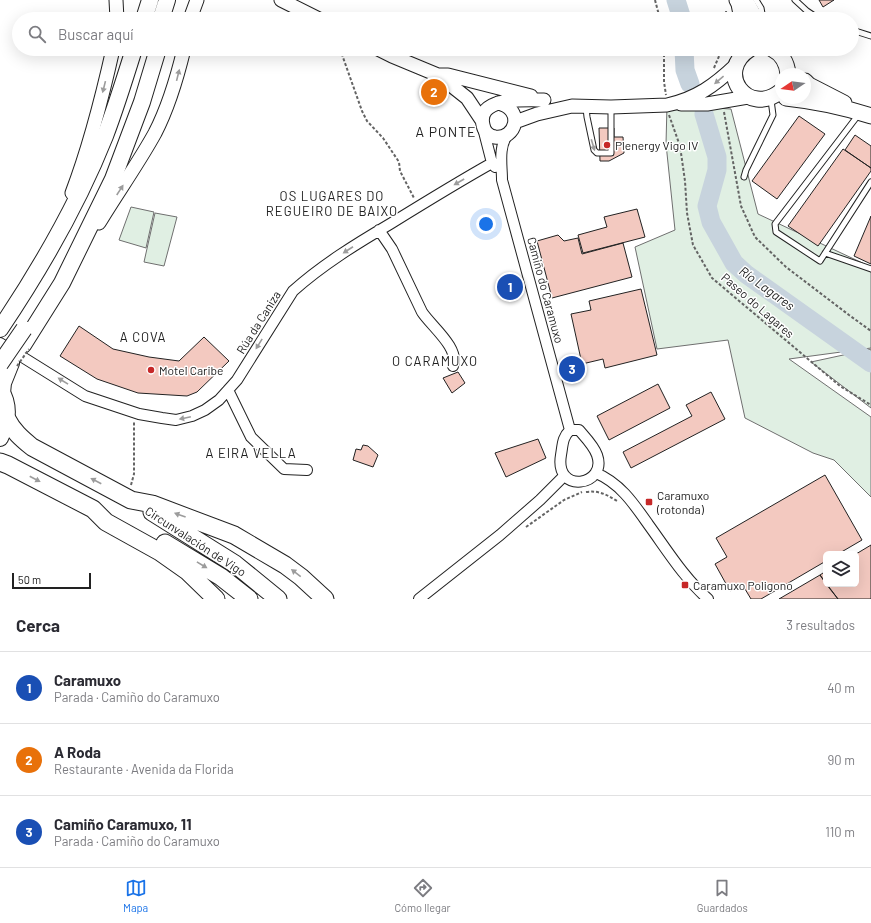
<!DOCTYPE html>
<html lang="es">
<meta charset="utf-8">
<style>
body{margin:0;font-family:Barlow,sans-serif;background:#f2f2f3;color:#2b2b33}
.controls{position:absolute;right:12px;bottom:12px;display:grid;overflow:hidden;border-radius:6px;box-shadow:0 4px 16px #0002}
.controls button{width:36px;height:36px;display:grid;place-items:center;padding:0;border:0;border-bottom:1px solid #e1e1e2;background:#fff;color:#2b2b33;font:20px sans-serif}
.compass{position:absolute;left:775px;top:68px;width:36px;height:36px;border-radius:50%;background:#fff;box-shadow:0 4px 16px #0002;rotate:257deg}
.scale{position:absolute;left:12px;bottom:10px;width:79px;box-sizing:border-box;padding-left:4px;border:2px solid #222;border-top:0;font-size:11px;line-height:14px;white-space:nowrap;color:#222;-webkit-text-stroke:3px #fff;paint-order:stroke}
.you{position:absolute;left:486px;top:224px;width:14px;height:14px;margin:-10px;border:3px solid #fff;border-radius:50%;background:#1a73e8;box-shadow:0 0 0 6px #1a73e833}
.badge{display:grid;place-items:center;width:26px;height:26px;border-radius:50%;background:#1a73e8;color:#fff;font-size:13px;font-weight:700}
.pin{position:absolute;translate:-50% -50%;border:2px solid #fff;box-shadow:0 1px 4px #0006}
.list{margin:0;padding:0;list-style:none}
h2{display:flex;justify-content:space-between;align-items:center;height:52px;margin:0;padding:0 16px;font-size:17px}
h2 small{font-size:13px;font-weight:400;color:#7c7c81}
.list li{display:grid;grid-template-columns:26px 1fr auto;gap:12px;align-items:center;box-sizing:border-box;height:72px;padding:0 16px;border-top:1px solid #e1e1e2}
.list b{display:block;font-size:15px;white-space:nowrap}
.list p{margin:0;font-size:13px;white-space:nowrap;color:#7c7c81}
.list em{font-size:13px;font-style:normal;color:#7c7c81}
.icon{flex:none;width:22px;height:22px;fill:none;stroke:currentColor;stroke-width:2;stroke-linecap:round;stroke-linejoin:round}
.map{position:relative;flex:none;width:871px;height:599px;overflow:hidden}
.search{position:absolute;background:#fff;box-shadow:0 4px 16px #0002;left:12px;right:12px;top:12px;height:44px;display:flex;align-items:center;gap:10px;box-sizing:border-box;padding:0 14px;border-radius:22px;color:#7c7c81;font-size:15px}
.sheet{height:268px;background:#fff}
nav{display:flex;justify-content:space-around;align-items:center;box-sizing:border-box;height:56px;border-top:1px solid #e1e1e2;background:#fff;font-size:11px;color:#7c7c81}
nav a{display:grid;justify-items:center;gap:2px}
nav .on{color:#1a73e8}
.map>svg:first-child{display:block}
.green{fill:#e0efe3;stroke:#6f6f6f}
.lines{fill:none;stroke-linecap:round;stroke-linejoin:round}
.river{stroke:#c7d3dd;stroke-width:19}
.building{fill:#f3c9c0;stroke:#222}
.service-casing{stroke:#222;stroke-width:7}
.minor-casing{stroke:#222;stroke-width:12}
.secondary-casing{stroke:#222;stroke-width:15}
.primary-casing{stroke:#222;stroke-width:17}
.trunk-casing{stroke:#222;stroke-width:18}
.motorway-casing{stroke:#222;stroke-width:19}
.path{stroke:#646464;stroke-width:2;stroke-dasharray:3 2;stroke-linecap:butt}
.service{stroke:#fff;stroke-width:5}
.minor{stroke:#fff;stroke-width:10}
.secondary{stroke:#fff;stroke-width:13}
.primary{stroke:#fff;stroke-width:15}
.trunk{stroke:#fff;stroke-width:16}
.motorway{stroke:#fff;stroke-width:17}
.trunk-bridge-casing{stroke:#222;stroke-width:18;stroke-linecap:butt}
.path-bridge{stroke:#646464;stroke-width:2;stroke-dasharray:3 2;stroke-linecap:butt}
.trunk-bridge{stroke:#fff;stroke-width:16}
.oneway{fill:#9c9c9c}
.poi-dot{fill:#c62828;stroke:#fff;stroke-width:1.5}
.labels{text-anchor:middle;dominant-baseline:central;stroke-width:3;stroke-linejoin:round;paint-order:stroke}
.poi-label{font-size:12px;fill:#222;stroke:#fff;text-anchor:start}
.street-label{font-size:12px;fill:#222;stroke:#fff}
.neighbourhood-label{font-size:13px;letter-spacing:1px;fill:#222;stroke:#fff}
.water-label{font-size:13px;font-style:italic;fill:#222;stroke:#fff}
.quarter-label{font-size:14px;letter-spacing:1px;fill:#222;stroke:#fff}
</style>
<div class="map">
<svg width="871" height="599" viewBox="0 0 871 599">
<rect width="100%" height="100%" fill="#fff"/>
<path class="green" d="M 667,105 L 731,109 L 758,214 L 871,267 L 871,348 L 789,359 L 871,417 L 871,497 L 834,460 L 813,453 L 745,418 L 728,340 L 657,349 L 635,247 L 675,230 L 666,144 Z
M 131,207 L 154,212 L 146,248 L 119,240 Z
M 155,213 L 177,217 L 164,266 L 144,262 Z
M 871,349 L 871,408 L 811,362 Z"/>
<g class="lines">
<path class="river" d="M 676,0 L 682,19
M 684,49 L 685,70 L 690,84
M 704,114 L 717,157 L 717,170 L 707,206 L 711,222 L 734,263 L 746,274 L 871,363"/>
</g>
<path class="building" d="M 819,0 L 834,0 L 823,7 Z
M 799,116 L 825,134 L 777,199 L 752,181 Z
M 599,128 L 614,128 L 614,137 L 623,137 L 624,153 L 609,161 L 600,161 Z
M 855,135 L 871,146 L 871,168 L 845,150 Z
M 843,149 L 871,168 L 871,171 L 818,246 L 788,226 Z
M 637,209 L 645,237 L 583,253 L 578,235 L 607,227 L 604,217 Z
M 871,216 L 871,264 L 854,256 Z
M 558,235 L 564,241 L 578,238 L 582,254 L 623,243 L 632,277 L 552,298 L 537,241 Z
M 641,289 L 657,355 L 605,368 L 603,359 L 582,364 L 571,314 L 591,310 L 589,301 Z
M 79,326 L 113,349 L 149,357 L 179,361 L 204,337 L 229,361 L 197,392 L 187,396 L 138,393 L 97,379 L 60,356 Z
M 458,372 L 465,383 L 452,393 L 443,378 Z
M 658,384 L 670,408 L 609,440 L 597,416 Z
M 711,392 L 725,419 L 631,468 L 623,452 L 692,416 L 686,405 Z
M 538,439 L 546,458 L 506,477 L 495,453 Z
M 363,445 L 368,446 L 378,455 L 373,467 L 353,460 L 356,449 L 361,450 Z
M 825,475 L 862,540 L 838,554 L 826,554 L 826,561 L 761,599 L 751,599 L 742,584 L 730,591 L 715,564 L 727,557 L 716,538 Z
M 871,545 L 871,599 L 838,599 L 826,584 L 856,584 L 856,554 Z
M 826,571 L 826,584 L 820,575 Z
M 820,575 L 838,599 L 779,599 Z"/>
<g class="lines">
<defs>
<path id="service" d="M 756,0 L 761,8 L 763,19
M 795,0 L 807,11 L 819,19
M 852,30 L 871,36
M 586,108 L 587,117 L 594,150 L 597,153 L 611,153 L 611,107
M 859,114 L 775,224 L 776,232 L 820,261 L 871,182
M 744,177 L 746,170 L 773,115 L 771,100
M 825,253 L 871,269"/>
<path id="minor" d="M 483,128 L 492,163 L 495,167
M 508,134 C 498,147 502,165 502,180 L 570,430
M 379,230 L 392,249 L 422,312 C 431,326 460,348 453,366
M 0,343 L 85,396 L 139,414 L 162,418 L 176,420 L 192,416 L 205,410 L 219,400 L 237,380 L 293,291 C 322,265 356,244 390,224 C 424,203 458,182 492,163
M 228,390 L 251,437 L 284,469 L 307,470
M 570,430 L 579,430 C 585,437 594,446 597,455 C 608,486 554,495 561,455 C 563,444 562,438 570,430 Z
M 596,473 C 620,483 634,504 648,524 C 667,550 684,578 708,599
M 419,599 L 500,535 L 540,500 L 564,476"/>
<path id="secondary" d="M 116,0 L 117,19
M 281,0 L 319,19
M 190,19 L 197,0
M 378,49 L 392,56 L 445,78
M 438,75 L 448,75 L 531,96
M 438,75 L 467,98 L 481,119
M 498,103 C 525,109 516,140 495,137 C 489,136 484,131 483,125 C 476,96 527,100 544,100
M 681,104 L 707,104 L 748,97
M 515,122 L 537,114 L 572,106 L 611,107 L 667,105 C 696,99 715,85 736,65
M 72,193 C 90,146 102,98 113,49
M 99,223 C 117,193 138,164 155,133 C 169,106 177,78 184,49"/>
<path id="primary" d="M 737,0 L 739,4 L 742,19
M 745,0 L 756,19
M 750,49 C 714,72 748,118 781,91
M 772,49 C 782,54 787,63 788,74
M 805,81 L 809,85 L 844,103
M 786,98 C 814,101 844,107 871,116"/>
<path id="trunk" d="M 144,19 L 150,0
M 161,19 L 167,0
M 0,329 C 41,268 78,204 105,136 C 116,107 125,78 134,49
M 23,345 L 62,283 L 113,179 L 142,102 L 158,49
M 0,389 C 10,405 8,422 0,438
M 2,393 L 3,383 L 11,363"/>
<path id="motorway" d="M 7,419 C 13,431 21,438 32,447 L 131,500 L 152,504 L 234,535 L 285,565 L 301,577 L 325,599
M 0,462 L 8,465 L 93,509 L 106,522 L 160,552 L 187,571 L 216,599
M 152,512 L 235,564 L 278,599
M 165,543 L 221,577 L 249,599"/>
</defs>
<use href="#service" class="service-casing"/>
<use href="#minor" class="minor-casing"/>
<use href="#secondary" class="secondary-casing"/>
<use href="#primary" class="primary-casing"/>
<use href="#trunk" class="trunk-casing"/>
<use href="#motorway" class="motorway-casing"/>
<path class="path" d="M 655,0 L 660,19
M 726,11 L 727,19
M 340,49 L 362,111 L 367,121 L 383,138 L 399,162 L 400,171 L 414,198
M 664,49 L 664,82 L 666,95
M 714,68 L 722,49
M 724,112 L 741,206 L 755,237 L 786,267 L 849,315 L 871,331
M 669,115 L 680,146 L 685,181 L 687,213 L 693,245 L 712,278 L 840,386 L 871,405
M 131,485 L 134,474 L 134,421
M 586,492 C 599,490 607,495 617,501
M 526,527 L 564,500 L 582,492"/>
<use href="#service" class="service"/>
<use href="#minor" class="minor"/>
<use href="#secondary" class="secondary"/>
<use href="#primary" class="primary"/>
<use href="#trunk" class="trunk"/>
<use href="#motorway" class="motorway"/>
<defs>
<path id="trunk-bridge" d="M 0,364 L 24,329"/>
</defs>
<use href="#trunk-bridge" class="trunk-bridge-casing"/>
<path class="path-bridge" d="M 17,366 L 29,349"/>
<use href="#trunk-bridge" class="trunk-bridge"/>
</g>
<defs><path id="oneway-solid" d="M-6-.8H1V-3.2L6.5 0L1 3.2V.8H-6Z"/></defs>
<g class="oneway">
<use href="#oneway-solid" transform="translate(178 75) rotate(-76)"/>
<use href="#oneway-solid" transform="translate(719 80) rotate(140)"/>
<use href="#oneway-solid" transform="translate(104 87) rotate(104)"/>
<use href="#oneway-solid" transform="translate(593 145) rotate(73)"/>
<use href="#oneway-solid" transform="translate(459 182) rotate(150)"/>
<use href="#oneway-solid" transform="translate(120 190) rotate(-57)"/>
<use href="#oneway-solid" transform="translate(348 250) rotate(147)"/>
<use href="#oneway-solid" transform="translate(259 344) rotate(122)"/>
<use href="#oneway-solid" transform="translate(63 381) rotate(-148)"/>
<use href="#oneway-solid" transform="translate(185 418) rotate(168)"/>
<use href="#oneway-solid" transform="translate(35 479) rotate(28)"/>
<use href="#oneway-solid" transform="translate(96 481) rotate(-152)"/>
<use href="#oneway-solid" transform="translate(180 515) rotate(-160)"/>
<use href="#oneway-solid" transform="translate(202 565) rotate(31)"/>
<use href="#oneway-solid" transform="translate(296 573) rotate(-142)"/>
</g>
<g class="poi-dot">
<circle cx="607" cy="145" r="4"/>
<circle cx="151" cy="370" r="4"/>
<rect x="645" y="498" width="8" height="8" rx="2"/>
<rect x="681" y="581" width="8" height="8" rx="2"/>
</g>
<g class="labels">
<g class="poi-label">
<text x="615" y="145">Plenergy Vigo IV</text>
<text x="159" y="370">Motel Caribe</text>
<text x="657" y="495">Caramuxo<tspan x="657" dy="14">(rotonda)</tspan></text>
<text x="693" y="585">Caramuxo Poligono</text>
</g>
<g class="street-label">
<text transform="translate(546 290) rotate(75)">Camiño do Caramuxo</text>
<text transform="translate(758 305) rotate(41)">Paseo do Lagares</text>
<text transform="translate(258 322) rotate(-58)">Rúa da Caniza</text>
<text transform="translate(196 541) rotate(33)">Circunvalación de Vigo</text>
</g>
<g class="neighbourhood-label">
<text x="332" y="196">OS LUGARES DO<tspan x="332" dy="15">REGUEIRO DE BAIXO</tspan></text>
<text x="143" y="337">A COVA</text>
<text x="435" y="361">O CARAMUXO</text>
<text x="251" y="453">A EIRA VELLA</text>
</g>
<g class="water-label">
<text transform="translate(767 288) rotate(36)">Río Lagares</text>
</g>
<g class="quarter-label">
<text x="446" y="131">A PONTE</text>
</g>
</g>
</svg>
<div class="controls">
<button><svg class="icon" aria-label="layers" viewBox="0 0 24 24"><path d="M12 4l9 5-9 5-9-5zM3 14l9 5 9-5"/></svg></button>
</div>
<svg class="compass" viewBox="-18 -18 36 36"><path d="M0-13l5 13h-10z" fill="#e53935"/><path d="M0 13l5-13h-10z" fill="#7c7c81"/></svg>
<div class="scale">50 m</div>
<div class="you"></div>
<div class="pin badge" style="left:510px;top:287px;background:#1a4fb4">1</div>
<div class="pin badge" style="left:434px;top:92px;background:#e8710a">2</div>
<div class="pin badge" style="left:572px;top:369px;background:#1a4fb4">3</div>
<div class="search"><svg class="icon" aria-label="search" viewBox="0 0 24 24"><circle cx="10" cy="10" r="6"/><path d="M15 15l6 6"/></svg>Buscar aquí</div>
</div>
<section class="sheet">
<h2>Cerca<small>3 resultados</small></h2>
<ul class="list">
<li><span class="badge" style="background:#1a4fb4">1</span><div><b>Caramuxo</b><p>Parada · Camiño do Caramuxo</p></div><em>40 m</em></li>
<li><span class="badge" style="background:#e8710a">2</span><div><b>A Roda</b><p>Restaurante · Avenida da Florida</p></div><em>90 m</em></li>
<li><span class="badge" style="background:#1a4fb4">3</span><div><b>Camiño Caramuxo, 11</b><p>Parada · Camiño do Caramuxo</p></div><em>110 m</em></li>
</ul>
</section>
<nav>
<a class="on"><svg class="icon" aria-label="map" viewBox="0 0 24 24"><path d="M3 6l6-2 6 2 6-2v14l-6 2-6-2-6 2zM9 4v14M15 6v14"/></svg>Mapa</a>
<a><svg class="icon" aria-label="directions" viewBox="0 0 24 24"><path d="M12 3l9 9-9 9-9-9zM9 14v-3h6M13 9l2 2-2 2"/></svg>Cómo llegar</a>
<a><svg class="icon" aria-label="saved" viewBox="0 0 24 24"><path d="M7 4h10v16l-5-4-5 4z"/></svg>Guardados</a>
</nav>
